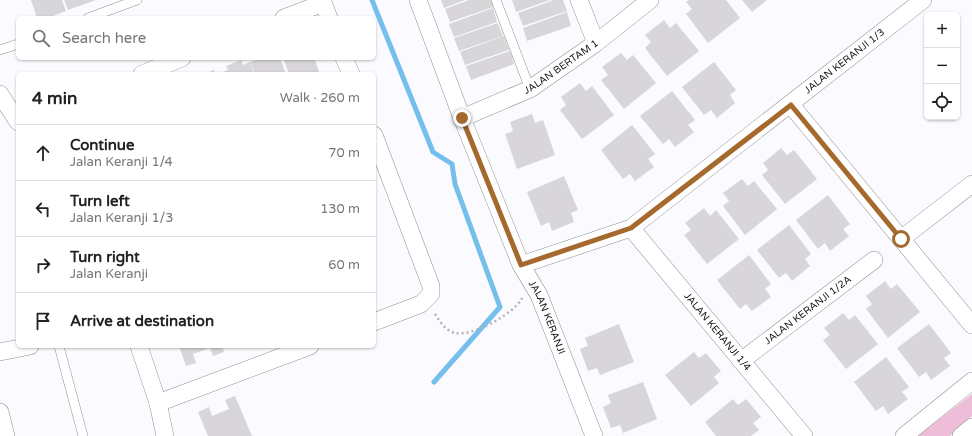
<!DOCTYPE html>
<meta charset="utf-8">
<style>
body{margin:0;font-family:"Varela Round",sans-serif;background:#f2f2f2;color:#222}
.controls{position:absolute;right:12px;top:12px;display:grid;overflow:hidden;border-radius:6px;box-shadow:0 1px 3px #0004}
.controls button{width:36px;height:36px;display:grid;place-items:center;padding:0;border:0;border-bottom:1px solid #e0e0e0;background:#fff;color:#222;font:20px sans-serif}
.stop{position:absolute;width:12px;height:12px;margin:-9px;border:3px solid #a6692d;border-radius:50%;background:#fff}
.stop.end{background:#a6692d;border-color:#fff;box-shadow:0 1px 4px #0008}
.list{margin:0;padding:0;list-style:none}
h2{display:flex;justify-content:space-between;align-items:center;height:52px;margin:0;padding:0 16px;font-size:17px}
h2 small{font-size:13px;font-weight:400;color:#767676}
.list li{display:grid;grid-template-columns:26px 1fr auto;gap:12px;align-items:center;box-sizing:border-box;height:56px;padding:0 16px;border-top:1px solid #e0e0e0}
.list b{display:block;font-size:15px;white-space:nowrap}
.list p{margin:0;font-size:13px;white-space:nowrap;color:#767676}
.list em{font-size:13px;font-style:normal;color:#767676}
.icon{flex:none;width:22px;height:22px;fill:none;stroke:currentColor;stroke-width:2;stroke-linecap:round;stroke-linejoin:round}
.map{position:relative;flex:none;width:972px;height:436px;overflow:hidden}
.search{position:absolute;background:#fff;box-shadow:0 1px 3px #0004;left:16px;top:16px;width:360px;height:44px;display:flex;align-items:center;gap:10px;box-sizing:border-box;padding:0 14px;border-radius:6px;color:#767676;font-size:15px}
.panel{position:absolute;background:#fff;box-shadow:0 1px 3px #0004;left:16px;top:72px;width:360px;height:276px;border-radius:6px}
.map>svg:first-child{display:block}
.grass{fill:#eebed9}
.lines{fill:none;stroke-linecap:round;stroke-linejoin:round}
.stream{stroke:#75bfed;stroke-width:5}
.building{fill:#d8d6d9}
.lane-casing{stroke:#909093;stroke-width:10}
.street-casing{stroke:#909093;stroke-width:18}
.path{stroke:#b3b2b6;stroke-width:2.5;stroke-dasharray:2 3;stroke-linecap:butt}
.lane{stroke:#fff;stroke-width:9}
.street{stroke:#fff;stroke-width:17}
.route{stroke:#a6692d;stroke-width:5}
.labels{text-anchor:middle;dominant-baseline:central;stroke-width:3.5;stroke-linejoin:round;paint-order:stroke}
.street-label{font-size:10px;fill:#151416;stroke:#fff}
</style>
<div class="map">
<svg width="972" height="436" viewBox="0 0 972 436">
<rect width="100%" height="100%" fill="#fbfafe"/>
<path class="grass" d="M 972,394 L 972,416 L 950,436 L 917,436 Z"/>
<g class="lines">
<path class="stream" d="M 372,0 L 433,152 L 452,164 L 455,184 L 500,307 L 434,382"/>
</g>
<path class="building" d="M 31,0 L 62,0 L 66,11 L 47,18 L 37,18 Z
M 64,0 L 96,0 L 68,10 Z
M 441,0 L 465,0 L 444,8 Z
M 469,0 L 491,0 L 493,7 L 450,22 L 445,9 Z
M 512,0 L 550,0 L 516,12 Z
M 554,0 L 563,0 L 567,11 L 523,26 L 518,13 Z
M 689,0 L 726,0 L 740,18 L 708,43 L 686,14 L 692,9 L 686,2 Z
M 742,0 L 767,0 L 752,12 Z
M 493,8 L 497,22 L 454,37 L 449,24 Z
M 567,12 L 571,26 L 527,41 L 523,28 Z
M 664,20 L 670,28 L 676,23 L 699,51 L 667,76 L 645,48 L 651,42 L 645,35 Z
M 498,23 L 503,36 L 459,51 L 454,38 Z
M 504,36 L 509,50 L 465,65 L 460,52 Z
M 510,51 L 514,64 L 471,80 L 466,66 Z
M 621,53 L 627,60 L 633,55 L 656,83 L 624,109 L 601,80 L 608,75 L 602,67 Z
M 255,58 L 280,58 L 286,74 L 255,74 L 250,62 L 256,60 Z
M 283,58 L 314,58 L 320,74 L 289,74 Z
M 241,60 L 243,65 L 250,62 L 254,74 L 223,74 L 222,72 L 228,70 L 226,66 Z
M 714,62 L 736,90 L 730,95 L 735,103 L 717,118 L 711,110 L 704,115 L 682,87 Z
M 214,70 L 215,74 L 204,74 Z
M 580,83 L 586,91 L 592,86 L 614,115 L 582,139 L 560,110 L 566,105 L 561,97 Z
M 672,91 L 695,120 L 688,125 L 694,132 L 675,147 L 669,139 L 663,144 L 640,116 Z
M 532,114 L 535,123 L 543,120 L 555,155 L 517,169 L 505,134 L 513,131 L 510,122 Z
M 632,125 L 655,154 L 648,159 L 654,167 L 635,181 L 630,174 L 623,179 L 601,150 Z
M 781,148 L 787,155 L 794,150 L 817,179 L 785,204 L 762,175 L 768,170 L 763,163 Z
M 564,176 L 578,210 L 571,213 L 574,222 L 552,231 L 549,222 L 541,226 L 527,192 Z
M 742,179 L 748,186 L 754,181 L 777,209 L 745,235 L 723,206 L 729,201 L 723,193 Z
M 828,195 L 850,224 L 843,229 L 849,236 L 830,251 L 825,243 L 818,249 L 796,220 Z
M 704,208 L 710,216 L 716,210 L 739,239 L 707,264 L 684,235 L 691,230 L 685,223 Z
M 789,225 L 811,254 L 805,259 L 810,266 L 792,281 L 786,273 L 779,278 L 757,250 Z
M 749,255 L 771,284 L 765,289 L 771,297 L 752,311 L 746,304 L 740,309 L 717,280 Z
M 885,281 L 891,289 L 897,284 L 920,312 L 888,338 L 866,309 L 872,304 L 866,296 Z
M 843,313 L 849,320 L 855,315 L 878,344 L 846,369 L 823,340 L 830,335 L 824,328 Z
M 619,324 L 634,362 L 600,375 L 597,368 L 588,371 L 580,349 L 588,346 L 585,338 Z
M 929,324 L 951,353 L 944,358 L 950,366 L 931,380 L 926,372 L 919,377 L 897,348 Z
M 179,346 L 222,346 L 224,352 L 213,356 L 210,348 L 193,354 L 196,363 L 186,366 Z
M 694,352 L 699,358 L 706,353 L 721,371 L 714,377 L 719,383 L 691,406 L 665,375 Z
M 886,357 L 909,387 L 902,392 L 908,399 L 888,414 L 883,406 L 876,411 L 854,382 Z
M 643,382 L 657,419 L 623,433 L 620,425 L 611,428 L 603,407 L 611,403 L 608,395 Z
M 235,396 L 252,436 L 208,436 L 198,412 L 209,407 L 212,416 L 229,409 L 225,400 Z
M 733,399 L 738,405 L 746,399 L 761,417 L 753,423 L 759,430 L 751,436 L 716,436 L 705,422 Z"/>
<g class="lines">
<defs>
<path id="lane" d="M 496,0 L 530,89
M 88,18 L 137,0
M 0,50 L 18,44
M 59,346 L 83,436"/>
<g id="street">
<path d="M 322,0 L 329,18"/>
<path id="s1" d="M 418,0 L 462,118 L 521,265 L 539,295 L 594,436"/>
<path d="M 579,0 L 596,43"/>
<path d="M 284,18 L 323,3"/>
<path d="M 344,58 L 351,74"/>
<path d="M 142,74 L 182,58"/>
<path d="M 0,94 L 18,122"/>
<path d="M 791,105 L 972,325"/>
<path id="s2" d="M 462,118 L 530,89 L 596,43 L 650,0"/>
<path d="M 374,135 L 431,286 L 431,294 L 421,304 L 374,322"/>
<path id="s3" d="M 631,228 L 804,436"/>
<path d="M 901,239 L 972,184"/>
<path id="s4" d="M 521,265 L 631,228 L 923,0"/>
<path d="M 139,346 L 158,403 L 165,436"/>
<path d="M 0,352 L 30,346"/>
<path id="s5" d="M 741,361 L 874,260"/>
<path d="M 158,403 L 310,346"/>
<path d="M 0,412 L 6,436"/>
<path d="M 904,436 L 972,381"/>
<path d="M 961,436 L 972,427"/>
</g>
</defs>
<use href="#lane" class="lane-casing"/>
<use href="#street" class="street-casing"/>
<path class="path" d="M 435,314 C 440,322 446,331 455,333 C 472,337 514,314 522,298"/>
<use href="#lane" class="lane"/>
<use href="#street" class="street"/>
</g>
<g class="lines">
<path class="route" d="M 462,118 L 521,265 L 631,228 L 791,105 L 901,239"/>
</g>
<g class="labels">
<g class="street-label">
<text stroke="none"><textPath href="#s4" startOffset="387">JALAN KERANJI 1/3</textPath></text>
<text stroke="none"><textPath href="#s2" startOffset="112">JALAN BERTAM 1</textPath></text>
<text stroke="none"><textPath href="#s5" startOffset="84">JALAN KERANJI 1/2A</textPath></text>
<text stroke="none"><textPath href="#s1" startOffset="343">JALAN KERANJI</textPath></text>
<text stroke="none"><textPath href="#s3" startOffset="135">JALAN KERANJI 1/4</textPath></text>
</g>
</g>
</svg>
<div class="controls">
<button>+</button>
<button>−</button>
<button><svg class="icon" aria-label="locate" viewBox="0 0 24 24"><circle cx="12" cy="12" r="6"/><path d="M12 2v4M12 18v4M2 12h4M18 12h4"/></svg></button>
</div>
<div class="stop" style="left:901px;top:239px"></div>
<div class="stop end" style="left:462px;top:118px"></div>
<div class="search"><svg class="icon" aria-label="search" viewBox="0 0 24 24"><circle cx="10" cy="10" r="6"/><path d="M15 15l6 6"/></svg>Search here</div>
<section class="panel">
<h2>4 min<small>Walk · 260 m</small></h2>
<ul class="list">
<li><svg class="icon" aria-label="ahead" viewBox="0 0 24 24"><path d="M12 20V5M6 11l6-6 6 6"/></svg><div><b>Continue</b><p>Jalan Keranji 1/4</p></div><em>70 m</em></li>
<li><svg class="icon" aria-label="left" viewBox="0 0 24 24"><path d="M17 20v-9H6M10 6l-5 5 5 5"/></svg><div><b>Turn left</b><p>Jalan Keranji 1/3</p></div><em>130 m</em></li>
<li><svg class="icon" aria-label="right" viewBox="0 0 24 24"><path d="M7 20v-9h11M14 6l5 5-5 5"/></svg><div><b>Turn right</b><p>Jalan Keranji</p></div><em>60 m</em></li>
<li><svg class="icon" aria-label="arrive" viewBox="0 0 24 24"><path d="M6 21V4h12l-3 4 3 4H6"/></svg><div><b>Arrive at destination</b></div></li>
</ul>
</section>
</div>
